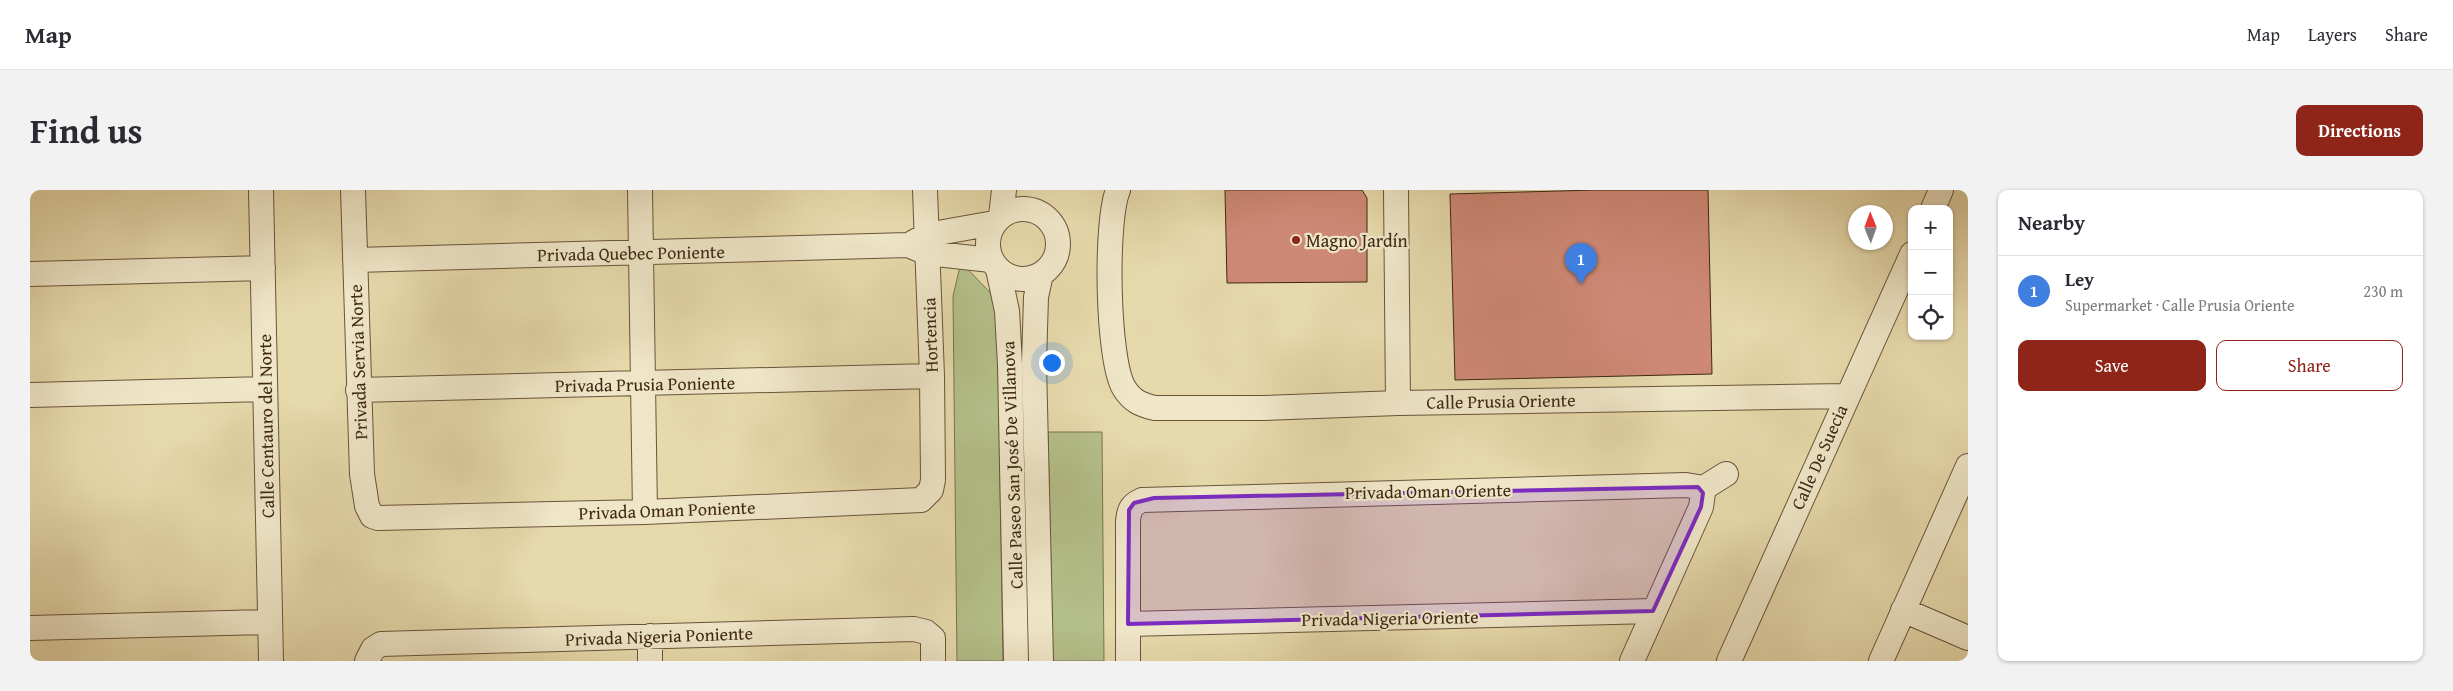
<!DOCTYPE html>
<meta charset="utf-8">
<style>
body{margin:0;font-family:"Gentium Book Plus",serif;background:#f2f2f3;color:#2b2b33}
.controls{position:absolute;right:15px;top:15px;display:grid;overflow:hidden;border-radius:10px;box-shadow:0 1px 4px #0004}
.controls button{width:45px;height:45px;display:grid;place-items:center;padding:0;border:0;border-bottom:1px solid #e1e1e2;background:#fff;color:#2b2b33;font:25px sans-serif}
.compass{position:absolute;left:1818px;top:15px;width:45px;height:45px;border-radius:50%;background:#fff;box-shadow:0 1px 4px #0004;rotate:359deg}
.you{position:absolute;left:1021px;top:172px;width:18px;height:18px;margin:-12px;border:4px solid #fff;border-radius:50%;background:#1a73e8;box-shadow:0 0 0 8px #1a73e833}
.badge{display:grid;place-items:center;width:32px;height:32px;border-radius:50%;background:#8f2418;color:#fff;font-size:16px;font-weight:700}
.pin{position:absolute;translate:-50% -41px;filter:drop-shadow(0 1px 2px #0008)}
.pin::after{content:'';position:absolute;top:26px;width:18px;height:15px;background:inherit;clip-path:polygon(0 0,100% 0,50% 100%)}
.list{margin:0;padding:0;list-style:none}
h2{display:flex;justify-content:space-between;align-items:center;height:65px;margin:0;padding:0 20px;font-size:21px}
h2 small{font-size:16px;font-weight:400;color:#7c7c81}
.list li{display:grid;grid-template-columns:32px 1fr auto;gap:15px;align-items:center;box-sizing:border-box;height:70px;padding:0 20px;border-top:1px solid #e1e1e2}
.list b{display:block;font-size:19px;white-space:nowrap}
.list p{margin:0;font-size:16px;white-space:nowrap;color:#7c7c81}
.list em{font-size:16px;font-style:normal;color:#7c7c81}
.actions{display:flex;gap:10px;padding:15px 20px}
.actions a{flex:1;padding:11px 0;border:1px solid #8f2418;border-radius:10px;text-align:center;font-size:18px;color:#8f2418}
.actions .main{background:#8f2418;color:#fff}
.icon{flex:none;width:28px;height:28px;fill:none;stroke:currentColor;stroke-width:2;stroke-linecap:round;stroke-linejoin:round}
.map{position:relative;flex:none;width:1938px;height:471px;overflow:hidden;border-radius:10px}
header{display:flex;align-items:center;gap:30px;box-sizing:border-box;height:70px;padding:0 25px;background:#fff;border-bottom:1px solid #e1e1e2}
header strong{font-size:24px}
nav{display:flex;gap:28px;margin-inline-start:auto;font-size:18px}
.intro{display:flex;align-items:center;justify-content:space-between;box-sizing:border-box;height:120px;padding:0 30px}
h1{margin:0;font-size:35px}
.button{padding:12px 22px;border-radius:10px;background:#8f2418;color:#fff;font-size:18px;font-weight:700}
main{display:flex;gap:30px;padding:0 30px}
aside{flex:1;background:#fff;border-radius:10px;box-shadow:0 1px 4px #0004}
.map>svg:first-child{display:block}
.green{fill:#b4bf89;stroke:#7a744e}
.building{fill:#ce8976;stroke:#3f2814}
.lines{fill:none;stroke-linecap:round;stroke-linejoin:round}
.minor-casing{stroke:#69543a;stroke-width:26}
.minor{stroke:#efe6c8;stroke-width:24}
.marked{fill:#7b2cbf;fill-opacity:0.2;stroke:#7b2cbf;stroke-width:4;stroke-linejoin:round}
.poi-dot{fill:#8f2418;stroke:#efe6c8;stroke-width:2}
.labels{text-anchor:middle;dominant-baseline:central;stroke-width:4.5;stroke-linejoin:round;paint-order:stroke}
.poi-label{font-size:18px;fill:#3f2814;stroke:#efe6c8;text-anchor:start}
.street-label{font-size:18px;fill:#3f2814;stroke:#efe6c8}
</style>
<header>
<strong>Map</strong>
<nav><a>Map</a><a>Layers</a><a>Share</a></nav>
</header>
<div class="intro"><h1>Find us</h1><a class="button">Directions</a></div>
<main>
<div class="map">
<svg width="1938" height="471" viewBox="0 0 1938 471">
<rect width="100%" height="100%" fill="#e6d9ab"/>
<filter id="stains"><feTurbulence type="fractalNoise" baseFrequency=".004" numOctaves="4"/><feColorMatrix values="0 0 0 0 .2 0 0 0 0 .09 0 0 0 0 .02 0 0 0 .5 -.17"/></filter>
<radialGradient id="worn" r=".72"><stop offset=".6" stop-color="#630" stop-opacity="0"/><stop offset="1" stop-color="#630" stop-opacity=".3"/></radialGradient>
<path class="green" d="M 931,72 L 967,110 L 973,471 L 927,471 L 923,106 Z
M 1018,242 L 1072,242 L 1074,471 L 1023,471 Z"/>
<path class="building" d="M 1195,0 L 1332,0 L 1337,8 L 1337,92 L 1197,93 Z
M 1565,0 L 1678,0 L 1682,184 L 1425,190 L 1420,4 Z"/>
<g class="lines">
<defs>
<path id="minor" d="M 231,0 L 241,471
M 323,0 L 332,284 L 337,316 L 342,326 L 348,328 L 615,322 L 891,310 L 901,300 L 903,290 L 902,186 L 895,0
M 610,0 L 615,322
M 1088,0 C 1075,31 1077,170 1094,198 C 1102,211 1111,215 1125,218 L 1234,218 L 1368,213 L 1817,206
M 1366,0 L 1368,213
M958 54a35 35 0 1 1 70 0a35 35 0 1 1-70 0Z
M 1903,19 L 1911,0
M 971,26 L 974,0
M 884,52 L 897,45 L 964,33
M 325,70 L 878,55 L 897,63 L 961,70
M 968,79 L 977,121 L 980,175 L 986,471
M 0,84 L 233,78
M 1011,84 L 1006,107 L 1004,173 L 1011,471
M 328,200 L 902,186
M 0,205 L 235,199
M 1672,299 L 1696,284
M 1873,420 L 1938,448
M 1098,434 L 1623,421
M 0,438 L 240,432
M 620,446 L 620,471
M 337,471 L 343,459 L 351,454 L 884,439 L 896,442 L 903,448 L 903,471
M 1098,471 L 1098,331 C 1099,320 1101,315 1112,310 L 1656,295 L 1668,297 L 1673,303 L 1671,317 L 1602,471
M 1699,471 L 1882,64
M 1851,471 L 1938,276"/>
</defs>
<use href="#minor" class="minor-casing"/>
<use href="#minor" class="minor"/>
</g>
<path class="marked" d="M 1668,297 L 1673,303 L 1671,317 L 1623,421 L 1098,434 L 1099,320 L 1104,313 L 1124,308 Z"/>
<circle class="poi-dot" cx="1266" cy="50" r="5"/>
<g class="labels">
<g class="poi-label">
<text x="1276" y="50">Magno Jardín</text>
</g>
<g class="street-label">
<text transform="translate(601 63) rotate(-1)">Privada Quebec Poniente</text>
<text transform="translate(900 145) rotate(-92)">Hortencia</text>
<text transform="translate(328 172) rotate(-92)">Privada Servia Norte</text>
<text transform="translate(615 194) rotate(-1)">Privada Prusia Poniente</text>
<text transform="translate(1471 211) rotate(-1)">Calle Prusia Oriente</text>
<text transform="translate(236 236) rotate(-91)">Calle Centauro del Norte</text>
<text transform="translate(1789 267) rotate(-66)">Calle De Suecia</text>
<text transform="translate(982 275) rotate(-92)">Calle Paseo San José De Villanova</text>
<text transform="translate(1398 301) rotate(-1)">Privada Oman Oriente</text>
<text transform="translate(637 320) rotate(-2)">Privada Oman Poniente</text>
<text transform="translate(1360 428) rotate(-1)">Privada Nigeria Oriente</text>
<text transform="translate(629 446) rotate(-2)">Privada Nigeria Poniente</text>
</g>
</g>
<rect width="100%" height="100%" filter="url(#stains)"/>
<rect width="100%" height="100%" fill="url(#worn)"/>
</svg>
<div class="controls">
<button>+</button>
<button>−</button>
<button><svg class="icon" aria-label="locate" viewBox="0 0 24 24"><circle cx="12" cy="12" r="6"/><path d="M12 2v4M12 18v4M2 12h4M18 12h4"/></svg></button>
</div>
<svg class="compass" viewBox="-18 -18 36 36"><path d="M0-13l5 13h-10z" fill="#e53935"/><path d="M0 13l5-13h-10z" fill="#7c7c81"/></svg>
<div class="you"></div>
<div class="pin badge" style="left:1551px;top:94px;background:#3f7fe0">1</div>
</div>
<aside>
<h2>Nearby<small></small></h2>
<ul class="list">
<li><span class="badge" style="background:#3f7fe0">1</span><div><b>Ley</b><p>Supermarket · Calle Prusia Oriente</p></div><em>230 m</em></li>
</ul>
<div class="actions"><a class="main">Save</a><a>Share</a></div>
</aside>
</main>
